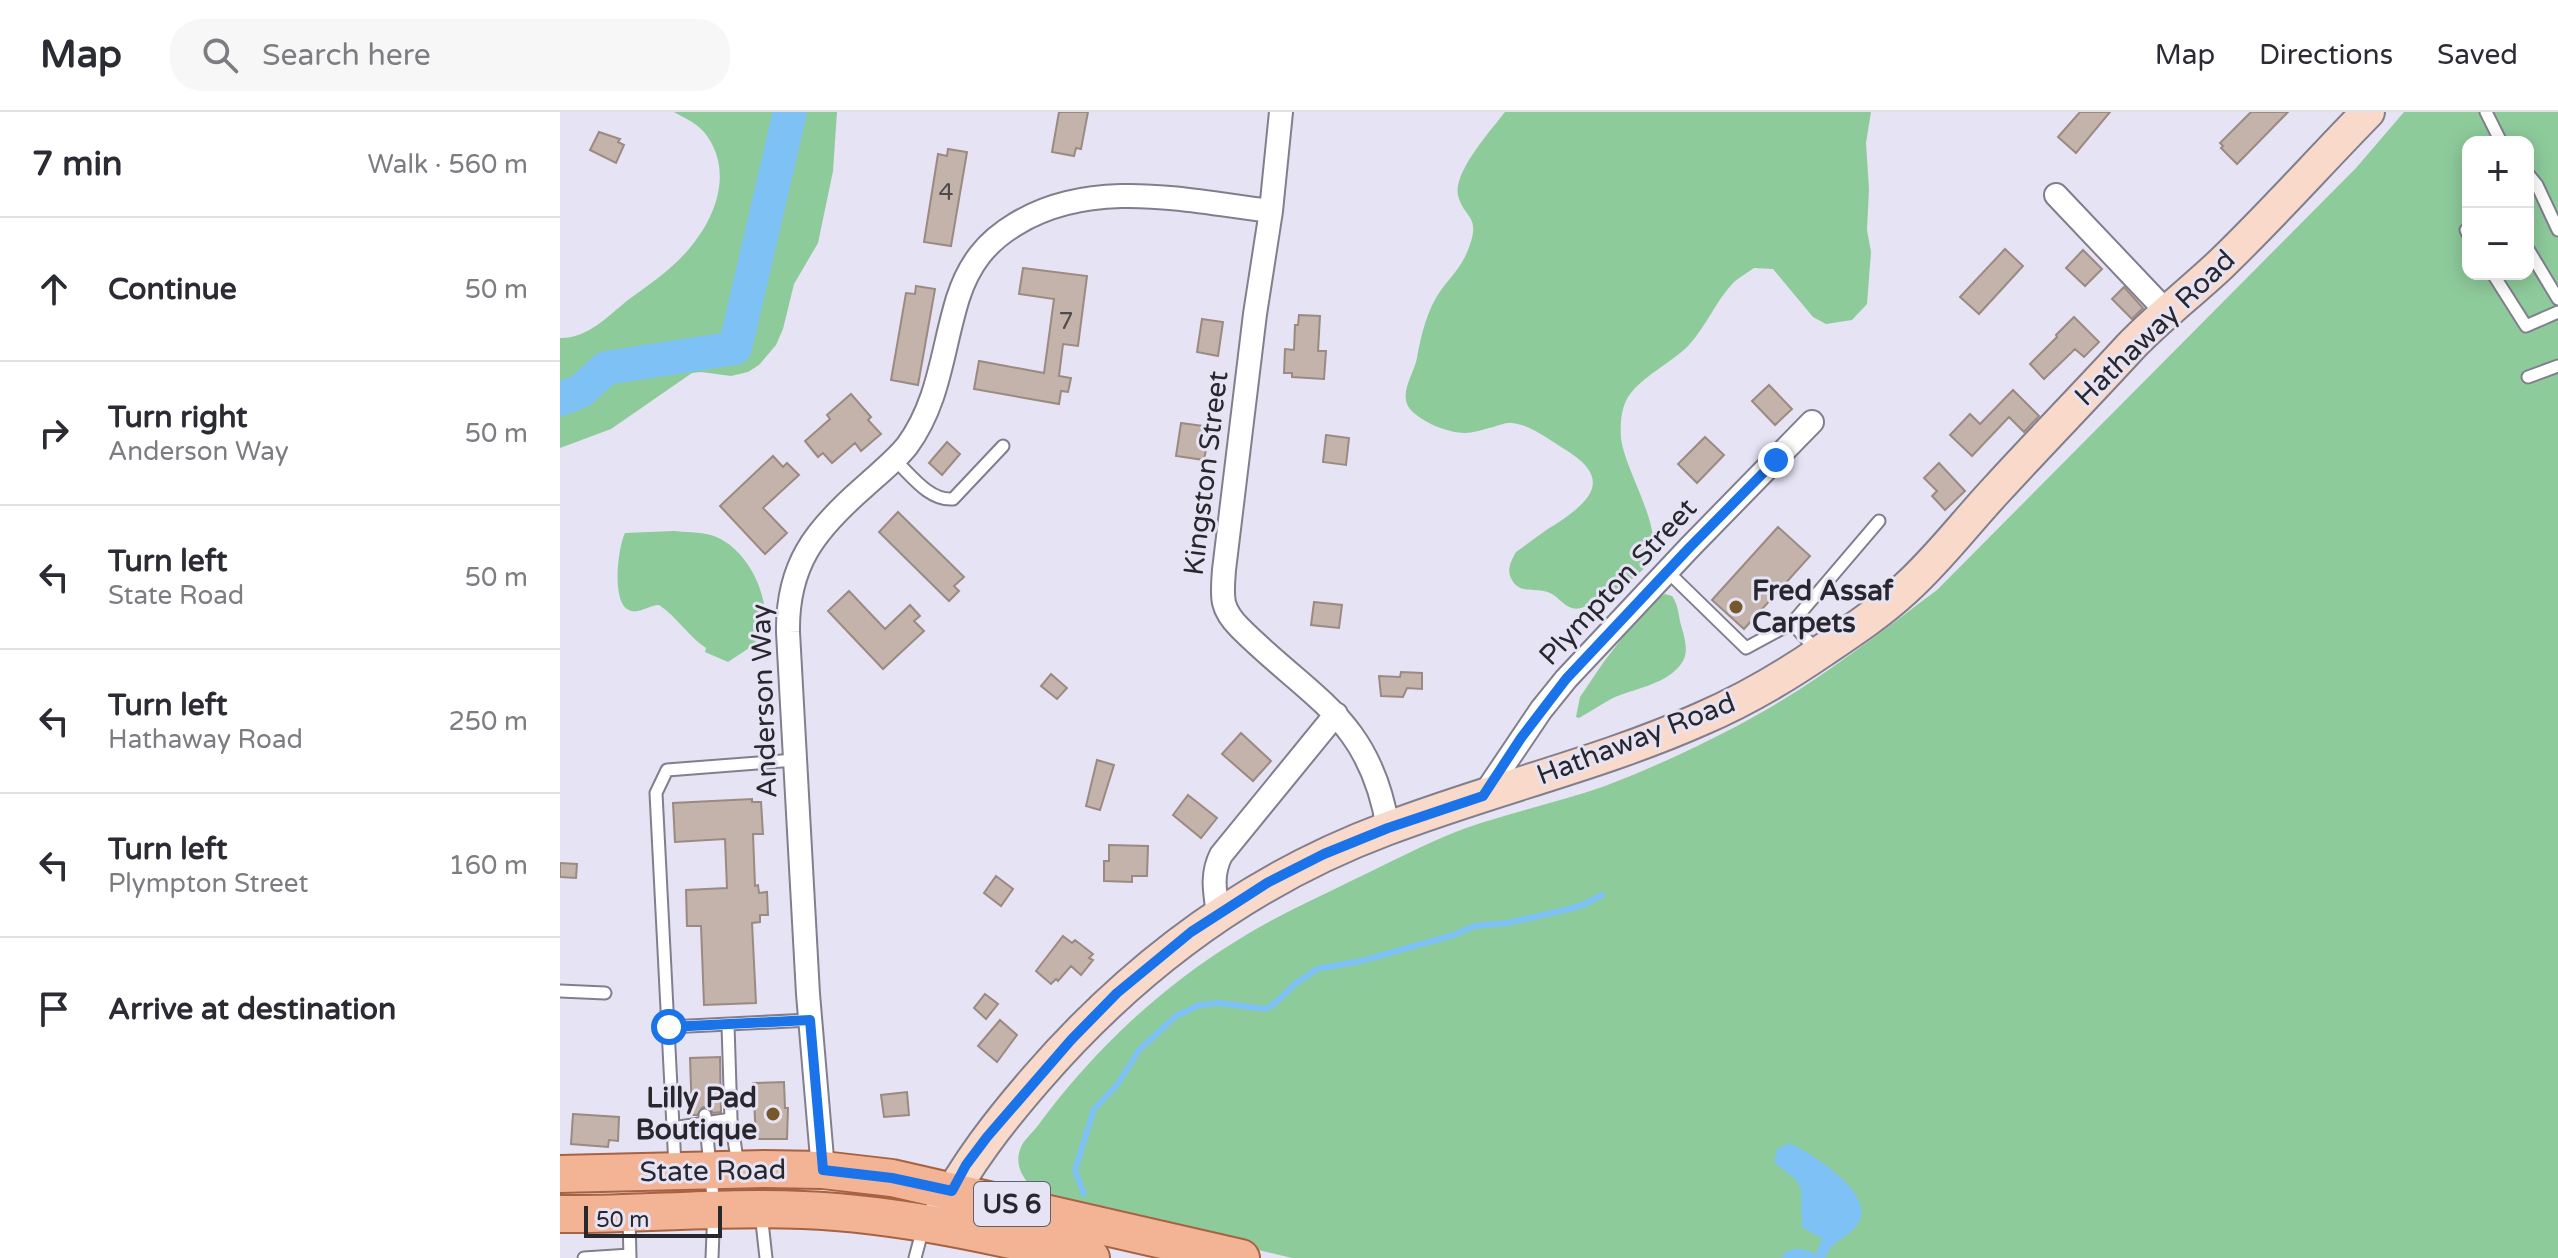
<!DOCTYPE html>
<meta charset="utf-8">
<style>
body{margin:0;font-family:"Varela Round",sans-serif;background:#f7f7f7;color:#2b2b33}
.controls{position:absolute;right:24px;top:24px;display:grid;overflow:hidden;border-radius:16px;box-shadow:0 4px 20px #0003}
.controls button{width:72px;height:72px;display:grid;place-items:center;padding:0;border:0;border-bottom:2px solid #e1e1e2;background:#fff;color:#2b2b33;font:40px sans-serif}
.scale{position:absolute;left:24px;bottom:20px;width:138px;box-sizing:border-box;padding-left:8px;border:4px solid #28272d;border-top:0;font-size:22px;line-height:28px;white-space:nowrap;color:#28272d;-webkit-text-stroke:6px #e6e3f4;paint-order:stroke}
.stop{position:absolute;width:24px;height:24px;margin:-18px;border:6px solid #1a73e8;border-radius:50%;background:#fff}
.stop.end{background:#1a73e8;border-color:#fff;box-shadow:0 2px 8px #0008}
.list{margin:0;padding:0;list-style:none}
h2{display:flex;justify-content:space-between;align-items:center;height:104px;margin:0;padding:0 32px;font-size:34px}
h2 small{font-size:26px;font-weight:400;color:#7c7c81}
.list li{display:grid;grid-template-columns:52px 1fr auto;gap:24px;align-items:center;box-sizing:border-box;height:144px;padding:0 32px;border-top:2px solid #e1e1e2}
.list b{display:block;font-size:30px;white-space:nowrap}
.list p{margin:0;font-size:26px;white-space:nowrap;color:#7c7c81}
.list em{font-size:26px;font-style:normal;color:#7c7c81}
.icon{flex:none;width:44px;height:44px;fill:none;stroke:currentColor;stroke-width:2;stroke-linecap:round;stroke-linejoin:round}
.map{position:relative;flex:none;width:1998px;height:1146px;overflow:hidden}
header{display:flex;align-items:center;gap:48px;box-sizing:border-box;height:112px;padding:0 40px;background:#fff;border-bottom:2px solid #e1e1e2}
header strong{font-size:38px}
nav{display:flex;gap:44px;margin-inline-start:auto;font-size:28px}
.search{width:560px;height:72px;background:#f7f7f7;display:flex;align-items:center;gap:20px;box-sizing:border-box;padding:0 28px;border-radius:32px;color:#7c7c81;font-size:30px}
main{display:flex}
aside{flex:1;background:#fff}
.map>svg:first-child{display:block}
.green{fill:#8ecb9b;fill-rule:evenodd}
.water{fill:#7ec1f4}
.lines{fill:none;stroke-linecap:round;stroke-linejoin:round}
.stream{stroke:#7ec1f4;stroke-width:6}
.river{stroke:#7ec1f4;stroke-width:34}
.building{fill:#c4b3aa;stroke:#9b8a82;stroke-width:2}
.service-casing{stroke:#817e8d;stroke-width:15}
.minor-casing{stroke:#817e8d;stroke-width:26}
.secondary-casing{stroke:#817e8d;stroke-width:36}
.primary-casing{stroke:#a76242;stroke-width:40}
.service{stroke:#fff;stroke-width:11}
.minor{stroke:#fff;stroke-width:22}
.secondary{stroke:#f9daca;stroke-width:32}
.primary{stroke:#f3b495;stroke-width:36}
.route{stroke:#1a73e8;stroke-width:10}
.poi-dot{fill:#77582d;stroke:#e6e3f4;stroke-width:3}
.labels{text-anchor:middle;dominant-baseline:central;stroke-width:6;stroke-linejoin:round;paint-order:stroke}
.number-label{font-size:24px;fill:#4f4a4c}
.shield{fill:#e6e3f4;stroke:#615f69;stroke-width:2}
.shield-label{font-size:26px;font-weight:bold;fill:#28272d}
.street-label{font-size:28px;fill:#28272d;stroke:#e6e3f4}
.poi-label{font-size:28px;font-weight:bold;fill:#28272d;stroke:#e6e3f4;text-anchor:start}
</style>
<header>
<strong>Map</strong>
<div class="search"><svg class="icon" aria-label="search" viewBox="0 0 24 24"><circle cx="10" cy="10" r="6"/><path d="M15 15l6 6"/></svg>Search here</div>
<nav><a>Map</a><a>Directions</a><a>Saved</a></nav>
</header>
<main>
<aside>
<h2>7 min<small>Walk · 560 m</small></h2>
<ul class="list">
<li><svg class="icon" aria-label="ahead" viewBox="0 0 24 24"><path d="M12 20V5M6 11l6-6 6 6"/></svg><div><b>Continue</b></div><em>50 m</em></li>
<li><svg class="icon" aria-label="right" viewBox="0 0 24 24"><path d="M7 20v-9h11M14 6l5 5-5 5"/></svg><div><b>Turn right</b><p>Anderson Way</p></div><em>50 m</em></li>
<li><svg class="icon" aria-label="left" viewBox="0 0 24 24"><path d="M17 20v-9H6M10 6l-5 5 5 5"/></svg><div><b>Turn left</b><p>State Road</p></div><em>50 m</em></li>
<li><svg class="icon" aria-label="left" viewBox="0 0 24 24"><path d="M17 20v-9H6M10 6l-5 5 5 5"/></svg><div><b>Turn left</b><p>Hathaway Road</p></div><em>250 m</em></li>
<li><svg class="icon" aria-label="left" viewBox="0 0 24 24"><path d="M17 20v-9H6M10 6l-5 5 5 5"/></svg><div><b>Turn left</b><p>Plympton Street</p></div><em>160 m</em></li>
<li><svg class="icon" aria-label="arrive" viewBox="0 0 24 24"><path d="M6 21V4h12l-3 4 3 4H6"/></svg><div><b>Arrive at destination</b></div></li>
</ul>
</aside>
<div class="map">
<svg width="1998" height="1146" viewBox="0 0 1998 1146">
<rect width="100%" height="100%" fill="#e6e3f4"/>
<path class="green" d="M 114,0 L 277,0 L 273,59 L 258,131 L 234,172 L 223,217 L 216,233 L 199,253 L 188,260 L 171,264 L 141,260 L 132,261 L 51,317 L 0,336 L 0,226 C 27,227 48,204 68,188 C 89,173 112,157 129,137 C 157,104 174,57 144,20 C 135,10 124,6 114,0 Z
M 945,0 L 1311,0 L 1306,31 L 1309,77 L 1307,118 L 1311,140 L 1307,192 L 1292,208 L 1266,212 L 1253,205 L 1213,157 L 1194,156 C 1188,160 1180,165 1174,170 C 1156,188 1146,215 1128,234 C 1110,252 1082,264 1068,285 C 1061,296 1060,313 1061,326 C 1065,360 1105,417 1090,448 C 1083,464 1038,491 1021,496 C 1007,500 1001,486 990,481 C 977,475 960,483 952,468 C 946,458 951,449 956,440 C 969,431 982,420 996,412 C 1031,389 1053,367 1006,338 C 991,329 969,312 952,311 C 944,310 937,315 929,316 C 921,318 913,321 905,321 C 888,321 861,310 850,297 C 838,282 854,262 857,246 C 861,223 867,198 881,178 C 891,165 902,154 908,138 C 922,102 904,108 898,83 C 893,60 932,17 945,0 Z
M 1844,0 L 1998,0 L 1998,1146 L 732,1146 L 495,1090 C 475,1082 450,1060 461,1035 C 464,1028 471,1022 476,1016 C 531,941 599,876 678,828 C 714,805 753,788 791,769 C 829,751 866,731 906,716 C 952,700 999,690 1045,674 C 1090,657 1135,636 1177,614 C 1248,577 1313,526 1377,478 L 1796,56 ZM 1908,30 L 1968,30 L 1968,162 L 1908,162 Z
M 113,419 C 125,420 139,420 151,423 C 186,433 214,487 202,521 C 197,533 178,543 168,550 L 145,540 L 146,536 C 128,524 117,505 99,493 C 89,493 78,503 69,498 C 51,490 58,435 65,421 Z
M 1105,482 L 1112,484 C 1119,494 1118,502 1121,513 C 1124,524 1129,538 1123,549 C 1109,573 1073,576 1051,587 C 1040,593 1030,600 1019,606 L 1016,605 L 1020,585 L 1043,551 L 1088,492 Z"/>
<path class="water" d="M 1229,1031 C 1252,1041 1315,1081 1299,1110 C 1289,1127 1274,1125 1265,1146 L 1221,1146 C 1230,1133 1242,1136 1256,1142 L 1262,1127 L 1242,1115 L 1241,1077 L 1236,1068 L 1214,1050 L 1217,1037 Z"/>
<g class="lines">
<path class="stream" d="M 524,1082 L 515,1058 L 534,997 L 557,973 L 579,938 L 616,904 L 639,893 L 660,891 L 705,897 L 714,892 L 735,872 L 757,857 L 801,849 L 894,823 L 914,814 L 948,811 L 1005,798 L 1023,793 L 1042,783"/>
<path class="river" d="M 0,287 L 21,279 L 46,256 L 175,236 L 230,0"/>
</g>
<path class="building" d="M 499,0 L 528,0 L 521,37 L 516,36 L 514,44 L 492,40 Z
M 1520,0 L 1550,0 L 1516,41 L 1498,25 Z
M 1691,0 L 1728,0 L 1677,52 L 1661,36 L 1663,34 L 1660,31 Z
M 39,20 L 60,27 L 58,30 L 64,33 L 56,51 L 30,38 Z
M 388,37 L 407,40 L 391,134 L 364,130 L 378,42 L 387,44 Z
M 1445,137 L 1463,154 L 1419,202 L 1400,185 Z
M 1523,138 L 1542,157 L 1525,174 L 1506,156 Z
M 463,156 L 527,164 L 518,234 L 503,232 L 499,264 L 511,266 L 508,280 L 501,279 L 499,292 L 414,277 L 419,249 L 484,261 L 494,187 L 459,182 Z
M 356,174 L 375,177 L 358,273 L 331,268 L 346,181 L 355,182 Z
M 1564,175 L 1583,196 L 1572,207 L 1552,187 Z
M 739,203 L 760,204 L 758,239 L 766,239 L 764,267 L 732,265 L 732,261 L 724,261 L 725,237 L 734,238 L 735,213 L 738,213 Z
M 1514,205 L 1539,230 L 1524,245 L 1515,237 L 1484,267 L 1470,252 L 1497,225 L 1496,223 Z
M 642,207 L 663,210 L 658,244 L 637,240 Z
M 1209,273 L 1232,297 L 1215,313 L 1192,289 Z
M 1453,278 L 1479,304 L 1464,320 L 1449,305 L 1412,344 L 1390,323 L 1410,302 L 1420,312 Z
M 291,282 L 311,305 L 308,308 L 321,322 L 301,339 L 295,331 L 272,351 L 263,341 L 258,345 L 245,329 L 270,307 L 267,303 Z
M 621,311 L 644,314 L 641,331 L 647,332 L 644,348 L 616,344 Z
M 766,323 L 789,326 L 786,353 L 763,350 Z
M 1145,325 L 1164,343 L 1137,371 L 1118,352 Z
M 387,330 L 400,342 L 382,363 L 369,351 Z
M 213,344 L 223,355 L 227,351 L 239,363 L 203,396 L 227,421 L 205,442 L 160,394 Z
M 1379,351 L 1405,379 L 1385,398 L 1372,384 L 1377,379 L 1364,366 Z
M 338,400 L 404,465 L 394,474 L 399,479 L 389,489 L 319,420 Z
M 1218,415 L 1250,444 L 1184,517 L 1152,488 Z
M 289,479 L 325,517 L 350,493 L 360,504 L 354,509 L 364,519 L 323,557 L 268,499 Z
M 754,490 L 782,493 L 779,516 L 751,513 Z
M 841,560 L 862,561 L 862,577 L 847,576 L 843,585 L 821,584 L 819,564 L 840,565 Z
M 491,562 L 507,576 L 497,587 L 481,574 Z
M 681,621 L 711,649 L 693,669 L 662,642 Z
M 537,648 L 554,653 L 540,698 L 526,694 Z
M 628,683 L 657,706 L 641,726 L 613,703 Z
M 192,687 L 192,690 L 201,690 L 203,722 L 193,722 L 195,774 L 198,773 L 199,781 L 207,780 L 208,803 L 200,803 L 200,810 L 192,811 L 196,891 L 144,893 L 141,814 L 127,814 L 126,778 L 167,776 L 165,727 L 115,730 L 113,691 Z
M 549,733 L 588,734 L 587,764 L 572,764 L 572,770 L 544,769 L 544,749 L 549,749 Z
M 0,751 L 17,752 L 16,766 L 0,765 Z
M 436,764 L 453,777 L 441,794 L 424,781 Z
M 503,824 L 512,831 L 515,828 L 533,842 L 529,846 L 533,848 L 521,863 L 511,854 L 498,869 L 496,867 L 491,872 L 476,859 Z
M 425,882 L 438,892 L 426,907 L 414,896 Z
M 440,908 L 457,923 L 437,950 L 418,934 Z
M 160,945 L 161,1000 L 153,1001 L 149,996 L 143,995 L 137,1003 L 132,1003 L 130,946 Z
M 224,970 L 225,996 L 228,996 L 227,1027 L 199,1027 L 196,1025 L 193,971 Z
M 347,980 L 349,1003 L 324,1005 L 321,983 Z
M 13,1002 L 59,1005 L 58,1029 L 49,1028 L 48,1035 L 11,1032 Z"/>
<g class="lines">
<defs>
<path id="service" d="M 1926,0 L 1941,30
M 1968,62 L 1977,73 L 1998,118
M 1908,117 L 1906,118 L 1908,122
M 1968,137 L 1998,187
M 1933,162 L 1966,214 L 1998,200
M 1968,265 L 1998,254
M 334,347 C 351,363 369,389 393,387 L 443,334
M 1107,459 L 1186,536 L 1232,511 L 1256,538
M 1232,511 L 1319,409
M 0,879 L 45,881
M 168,913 L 171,1007 L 178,1054
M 109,915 L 250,908
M 145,1003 L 154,1096 L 152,1146
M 113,1016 L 171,1007
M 115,1054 L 96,681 L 107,658 L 235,648
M 201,1101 L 206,1146
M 69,1105 L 70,1146
M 24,1146 L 70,1143
M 355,1146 L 363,1116"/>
<path id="minor" d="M 721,0 L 711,99 L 695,202 L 664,458 C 662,485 660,496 680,516 C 751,587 810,606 828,716
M 1496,83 L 1606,199
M 923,684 L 981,598 L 1006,567 L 1130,435 L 1252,310
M 658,802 C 655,780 651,763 661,743 L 776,602
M 263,1058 L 248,882 L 228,520 C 227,453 255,418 303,376 C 318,362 334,350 347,334 C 380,289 382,237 398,186 C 409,152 426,130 456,112 C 533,65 627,89 711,99"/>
<path id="secondary" d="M 380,1102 C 407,1051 438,1011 476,967 C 573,855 687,769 826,717 C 930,677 1040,652 1141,607 C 1183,589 1224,565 1262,539 C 1290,520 1319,501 1344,478 C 1378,448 1406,410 1438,376 C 1482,328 1527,282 1571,234 C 1599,205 1630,181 1660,153 C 1711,104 1758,51 1808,0"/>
<path id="primary" d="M 0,1062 L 204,1057 L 263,1058 L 332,1066 L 681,1146
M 0,1102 C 81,1103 162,1094 243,1098 C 341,1102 436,1124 531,1146"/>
</defs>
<use href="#service" class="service-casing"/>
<use href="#minor" class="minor-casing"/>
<use href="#secondary" class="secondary-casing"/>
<use href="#primary" class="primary-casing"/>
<use href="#service" class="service"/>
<use href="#minor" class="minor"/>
<use href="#secondary" class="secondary"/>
<use href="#primary" class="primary"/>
</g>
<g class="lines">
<path class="route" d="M 109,915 L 250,908 L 263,1058 L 332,1066 L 392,1079 L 406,1053 L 427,1025 L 511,928 L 557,881 L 631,820 L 707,771 L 764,742 L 828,716 L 923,684 L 961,626 L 1006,567 L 1130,435 L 1216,348"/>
</g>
<g class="poi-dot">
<circle cx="1176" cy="495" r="8"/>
<circle cx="213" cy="1002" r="8"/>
</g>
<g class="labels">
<g class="number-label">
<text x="386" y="80">4</text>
<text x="506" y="209">7</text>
</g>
<rect class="shield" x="414" y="1070" width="76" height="44" rx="6"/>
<g class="shield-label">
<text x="452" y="1092">US 6</text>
</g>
<g class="street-label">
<text transform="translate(1595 216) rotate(-44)">Hathaway Road</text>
<text transform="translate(646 361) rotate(-83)">Kingston Street</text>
<text transform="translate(1058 470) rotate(-47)">Plympton Street</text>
<text transform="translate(204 589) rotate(-92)">Anderson Way</text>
<text transform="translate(1076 627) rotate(-21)">Hathaway Road</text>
<text transform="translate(153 1059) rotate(-1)">State Road</text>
</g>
<g class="poi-label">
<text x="1192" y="479">Fred Assaf<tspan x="1192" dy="32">Carpets</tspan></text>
<text x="197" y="986" text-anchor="end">Lilly Pad<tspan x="197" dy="32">Boutique</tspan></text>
</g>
</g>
</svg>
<div class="controls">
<button>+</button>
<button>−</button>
</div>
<div class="scale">50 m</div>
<div class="stop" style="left:109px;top:915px"></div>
<div class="stop end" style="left:1216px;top:348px"></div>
</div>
</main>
